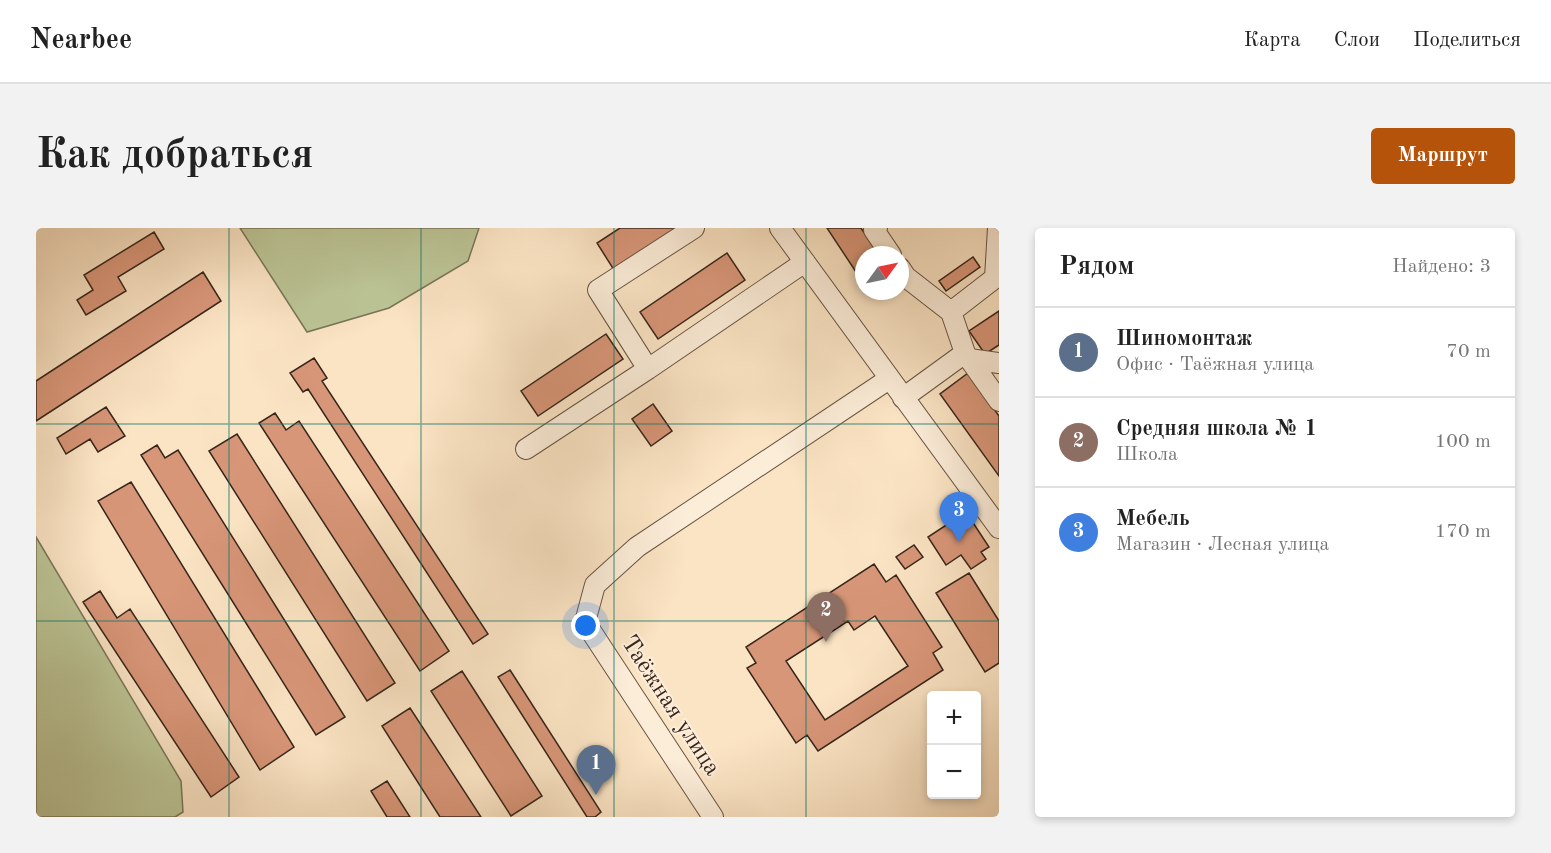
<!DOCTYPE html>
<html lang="ru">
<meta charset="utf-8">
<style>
body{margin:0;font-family:"Old Standard TT",serif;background:#f2f2f2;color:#222}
.controls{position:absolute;right:18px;bottom:18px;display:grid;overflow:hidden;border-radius:6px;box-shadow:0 3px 9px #0003}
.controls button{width:54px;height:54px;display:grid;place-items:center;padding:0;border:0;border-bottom:2px solid #e0e0e0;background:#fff;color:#222;font:30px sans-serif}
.compass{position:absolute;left:819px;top:18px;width:54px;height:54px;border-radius:50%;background:#fff;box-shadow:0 3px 9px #0003;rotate:57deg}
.you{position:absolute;left:550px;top:398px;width:21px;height:21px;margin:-15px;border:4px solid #fff;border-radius:50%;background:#1a73e8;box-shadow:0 0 0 9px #1a73e833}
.badge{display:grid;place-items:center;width:39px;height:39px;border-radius:50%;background:#b45309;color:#fff;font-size:20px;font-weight:700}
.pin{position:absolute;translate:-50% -50px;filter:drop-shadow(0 2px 3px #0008)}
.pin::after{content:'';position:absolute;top:32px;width:21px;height:18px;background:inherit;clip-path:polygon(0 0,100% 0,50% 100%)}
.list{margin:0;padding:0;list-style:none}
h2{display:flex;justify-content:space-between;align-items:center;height:78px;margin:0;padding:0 24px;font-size:26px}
h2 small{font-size:20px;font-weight:400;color:#767676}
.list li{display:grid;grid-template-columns:39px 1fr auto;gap:18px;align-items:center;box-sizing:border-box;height:90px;padding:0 24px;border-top:2px solid #e0e0e0}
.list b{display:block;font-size:22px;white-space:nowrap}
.list p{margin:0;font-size:20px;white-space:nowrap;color:#767676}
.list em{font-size:20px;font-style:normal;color:#767676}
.map{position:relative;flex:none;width:963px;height:589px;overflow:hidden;border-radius:6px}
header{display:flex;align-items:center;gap:36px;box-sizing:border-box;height:84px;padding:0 30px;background:#fff;border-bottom:2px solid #e0e0e0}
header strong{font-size:28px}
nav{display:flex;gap:33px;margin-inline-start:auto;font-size:21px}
.intro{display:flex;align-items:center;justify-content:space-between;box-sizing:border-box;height:144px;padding:0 36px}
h1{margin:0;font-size:42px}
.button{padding:15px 27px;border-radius:6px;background:#b45309;color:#fff;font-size:21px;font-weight:700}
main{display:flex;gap:36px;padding:0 36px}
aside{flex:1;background:#fff;border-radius:6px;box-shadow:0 3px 9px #0003}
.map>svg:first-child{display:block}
.green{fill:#bcc596;stroke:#7a7558;stroke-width:1.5}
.building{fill:#d89678;stroke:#37251b;stroke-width:1.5;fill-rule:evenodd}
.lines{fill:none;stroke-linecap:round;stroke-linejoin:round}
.minor-casing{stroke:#685545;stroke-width:22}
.minor{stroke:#fcedd9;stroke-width:20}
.grid{fill:none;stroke:#0f766e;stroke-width:1.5;stroke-opacity:0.55}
.labels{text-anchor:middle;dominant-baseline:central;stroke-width:4.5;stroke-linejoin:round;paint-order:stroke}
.street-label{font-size:24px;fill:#37251b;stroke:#fcedd9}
</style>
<header>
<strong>Nearbee</strong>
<nav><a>Карта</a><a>Слои</a><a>Поделиться</a></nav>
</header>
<div class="intro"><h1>Как добраться</h1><a class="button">Маршрут</a></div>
<main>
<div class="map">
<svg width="963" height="589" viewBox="0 0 963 589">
<rect width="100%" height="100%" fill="#fbe4c4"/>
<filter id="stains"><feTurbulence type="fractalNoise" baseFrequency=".00333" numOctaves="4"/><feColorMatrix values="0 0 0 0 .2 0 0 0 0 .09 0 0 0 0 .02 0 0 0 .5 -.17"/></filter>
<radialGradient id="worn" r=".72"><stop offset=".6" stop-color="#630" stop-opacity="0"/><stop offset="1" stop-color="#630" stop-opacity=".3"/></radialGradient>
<path class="green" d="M 204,0 L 443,0 L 432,33 L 353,80 L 271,104 Z
M 0,309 L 145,553 L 147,584 L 139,589 L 0,589 Z"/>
<path class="building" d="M 584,0 L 641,0 L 578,42 L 561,15 Z
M 791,0 L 825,0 L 843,27 L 828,27 L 828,51 L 826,53 Z
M 118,4 L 128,21 L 82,49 L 90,63 L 50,87 L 41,72 L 57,62 L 48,47 Z
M 691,25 L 709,52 L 622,111 L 604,84 Z
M 937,29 L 944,39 L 910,63 L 903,53 Z
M 167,44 L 185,73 L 0,193 L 0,153 Z
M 963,83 L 963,117 L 949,126 L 933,103 Z
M 570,106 L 587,131 L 502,188 L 485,163 Z
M 278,130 L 291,150 L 286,153 L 452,406 L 437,416 L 272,161 L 267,164 L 254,145 Z
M 932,145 L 963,188 L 963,248 L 904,166 Z
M 617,176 L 636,203 L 615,218 L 596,191 Z
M 70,179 L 89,208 L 62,224 L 54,211 L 30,226 L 21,210 Z
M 239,185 L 250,202 L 263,193 L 413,423 L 384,443 L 223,195 Z
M 201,206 L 359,455 L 331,473 L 173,223 Z
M 121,217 L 129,230 L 142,222 L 309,489 L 280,507 L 105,227 Z
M 95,254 L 258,519 L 224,542 L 62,273 Z
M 930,284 L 953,319 L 945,324 L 950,331 L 935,341 L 925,327 L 910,337 L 892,309 Z
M 878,317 L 887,329 L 869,341 L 860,329 Z
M 838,336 L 850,354 L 860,347 L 906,419 L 897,425 L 907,442 L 782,523 L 771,507 L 760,515 L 711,440 L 720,435 L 710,419 ZM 839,388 L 872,438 L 789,492 L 750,433 L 812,393 L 818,402 Z
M 933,345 L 963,393 L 963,435 L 949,444 L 900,365 Z
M 64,363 L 81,390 L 94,381 L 203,549 L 175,569 L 47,374 Z
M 474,442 L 565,584 L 559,589 L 551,589 L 462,449 Z
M 426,443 L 506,568 L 475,588 L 395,463 Z
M 374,480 L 445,589 L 404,589 L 346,498 Z
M 351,553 L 374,589 L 351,589 L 335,563 Z"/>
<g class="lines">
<defs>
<path id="minor" d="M 744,0 L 963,300
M 841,0 L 838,2 L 855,27
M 864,40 L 870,49 L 915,84 L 959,50 L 962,0
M 915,84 L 929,125
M 933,131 L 963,135
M 612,141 L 769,34
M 867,170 L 929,125 L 963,173
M 490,221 L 612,141 L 562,62 L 658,0
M 677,589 L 549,394 L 559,357 L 601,319 L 853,151"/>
</defs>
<use href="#minor" class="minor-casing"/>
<use href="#minor" class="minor"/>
</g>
<path class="grid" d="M 193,0 L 193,589M 385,0 L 385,589M 578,0 L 578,589M 770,0 L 770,589M 0,196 L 963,196M 0,393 L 963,393"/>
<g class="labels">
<g class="street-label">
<text transform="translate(634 478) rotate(57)">Таёжная улица</text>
</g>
</g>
<rect width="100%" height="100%" filter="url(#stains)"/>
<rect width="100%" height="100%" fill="url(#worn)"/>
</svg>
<div class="controls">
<button>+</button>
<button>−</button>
</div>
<svg class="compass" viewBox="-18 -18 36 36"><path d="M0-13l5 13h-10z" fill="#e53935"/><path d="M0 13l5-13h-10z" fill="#767676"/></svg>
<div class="you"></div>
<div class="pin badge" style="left:560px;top:567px;background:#5c6f8a">1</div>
<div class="pin badge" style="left:790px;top:414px;background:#8d6e63">2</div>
<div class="pin badge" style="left:923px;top:314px;background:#3f7fe0">3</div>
</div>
<aside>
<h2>Рядом<small>Найдено: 3</small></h2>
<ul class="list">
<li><span class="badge" style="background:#5c6f8a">1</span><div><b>Шиномонтаж</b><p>Офис · Таёжная улица</p></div><em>70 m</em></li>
<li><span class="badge" style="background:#8d6e63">2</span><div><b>Средняя школа № 1</b><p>Школа</p></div><em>100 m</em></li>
<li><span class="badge" style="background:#3f7fe0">3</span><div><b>Мебель</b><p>Магазин · Лесная улица</p></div><em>170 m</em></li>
</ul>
</aside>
</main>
